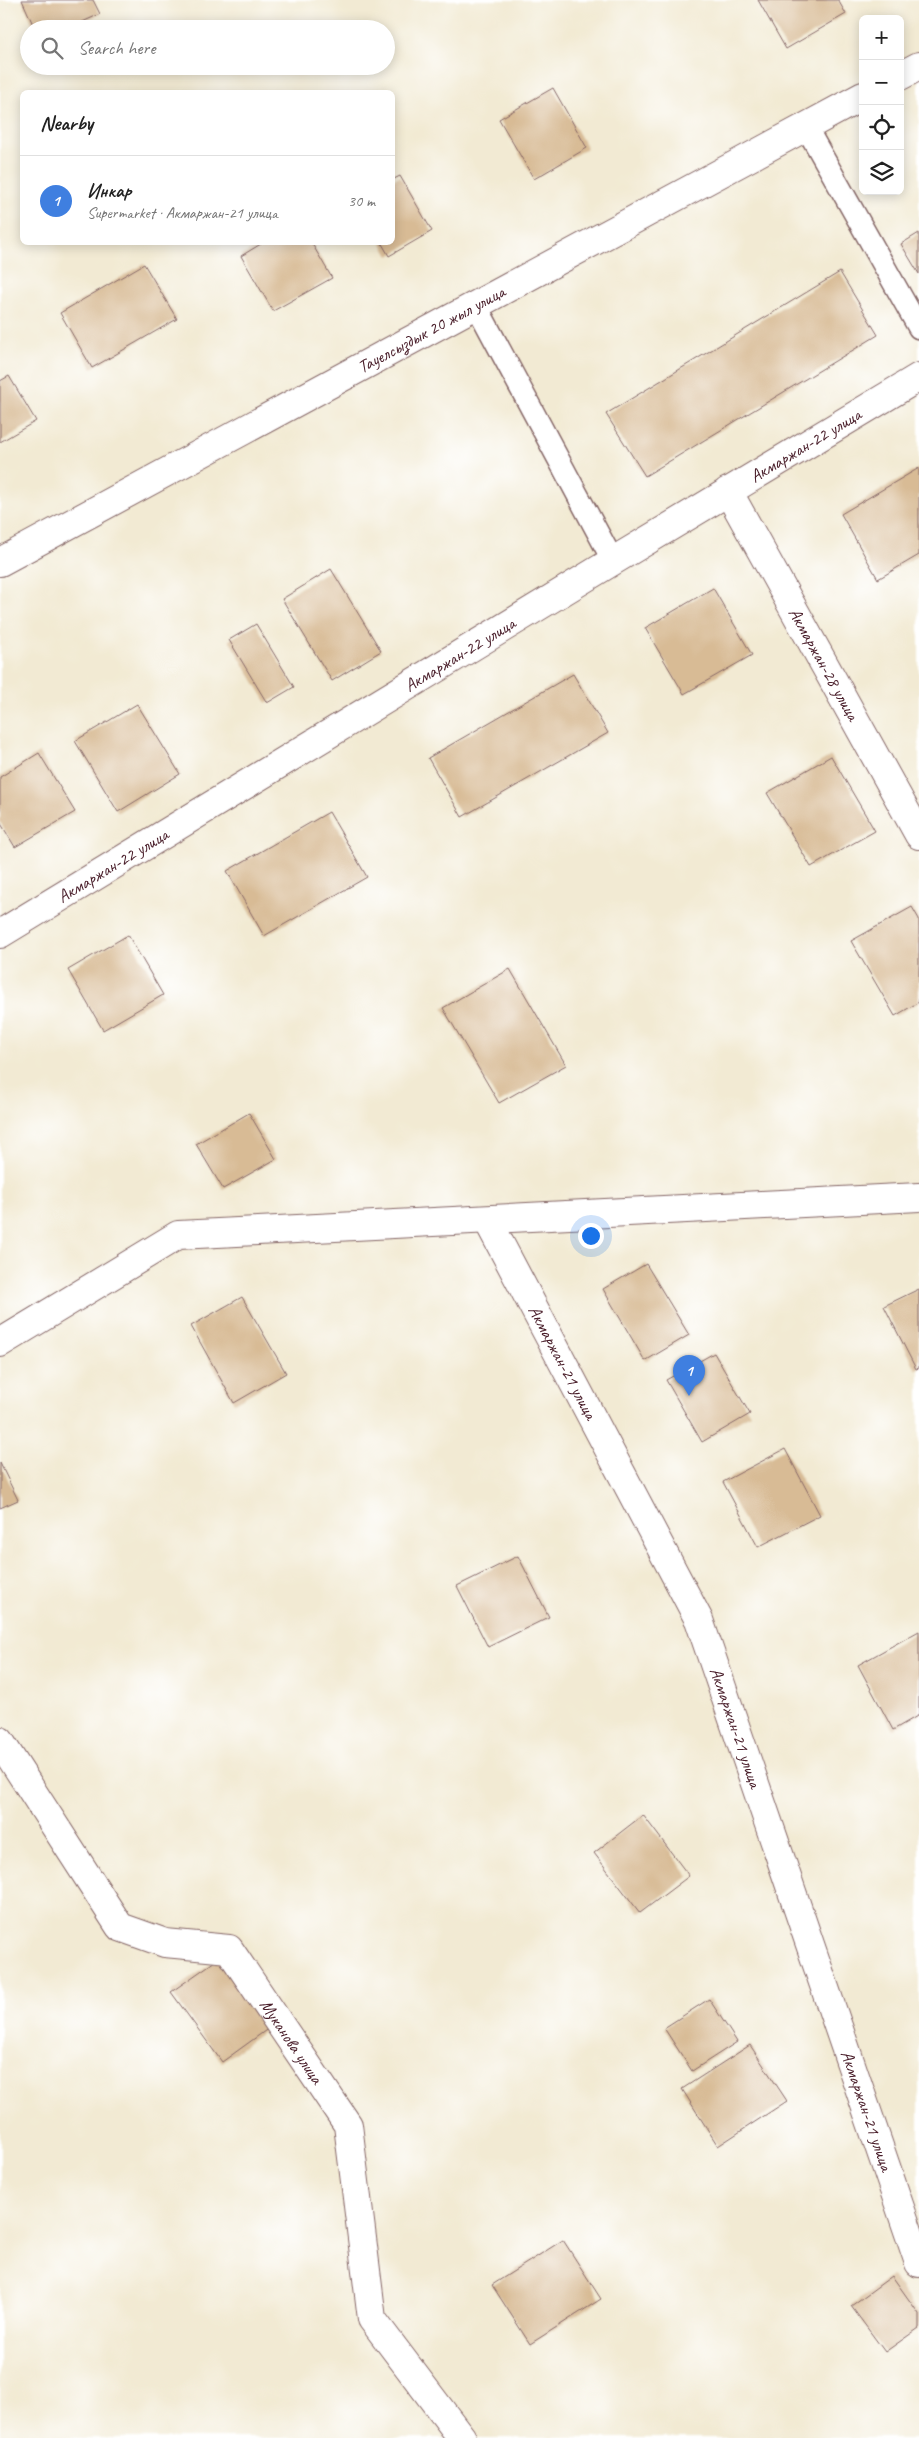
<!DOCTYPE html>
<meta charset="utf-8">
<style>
body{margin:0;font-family:Caveat,sans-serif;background:#f2f2f2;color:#222}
.controls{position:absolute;right:15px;top:15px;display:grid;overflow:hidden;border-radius:8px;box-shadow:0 2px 12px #0003}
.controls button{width:45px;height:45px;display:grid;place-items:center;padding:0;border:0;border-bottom:1px solid #e0e0e0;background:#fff;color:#222;font:25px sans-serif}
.you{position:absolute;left:590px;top:1235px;width:18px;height:18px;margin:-12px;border:4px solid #fff;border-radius:50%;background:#1a73e8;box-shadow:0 0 0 8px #1a73e833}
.badge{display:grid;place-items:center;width:32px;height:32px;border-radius:50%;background:#ea580c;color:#fff;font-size:16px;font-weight:700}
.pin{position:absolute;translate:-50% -41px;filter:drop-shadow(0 1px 2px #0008)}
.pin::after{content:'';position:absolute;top:26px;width:18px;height:15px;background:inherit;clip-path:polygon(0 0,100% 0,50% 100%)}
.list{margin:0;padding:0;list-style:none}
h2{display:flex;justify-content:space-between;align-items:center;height:65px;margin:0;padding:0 20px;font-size:21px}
h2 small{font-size:16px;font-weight:400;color:#767676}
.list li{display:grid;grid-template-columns:32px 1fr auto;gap:15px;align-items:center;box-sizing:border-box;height:90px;padding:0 20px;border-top:1px solid #e0e0e0}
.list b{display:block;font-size:19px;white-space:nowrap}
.list p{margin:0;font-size:16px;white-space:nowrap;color:#767676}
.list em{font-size:16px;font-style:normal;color:#767676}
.icon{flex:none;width:28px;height:28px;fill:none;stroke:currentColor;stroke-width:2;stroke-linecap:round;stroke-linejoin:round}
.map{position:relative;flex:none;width:919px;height:2438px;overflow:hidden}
.search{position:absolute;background:#fff;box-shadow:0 2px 12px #0003;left:20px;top:20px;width:375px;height:55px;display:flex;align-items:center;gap:12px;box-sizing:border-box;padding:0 18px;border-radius:28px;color:#767676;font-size:19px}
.panel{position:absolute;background:#fff;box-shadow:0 2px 12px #0003;left:20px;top:90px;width:375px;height:155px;border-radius:8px}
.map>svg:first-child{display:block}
.building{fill:#d8bb95}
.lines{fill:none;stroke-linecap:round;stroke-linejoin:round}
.lane-casing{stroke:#856666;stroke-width:24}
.street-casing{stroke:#856666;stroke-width:30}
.lane{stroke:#fff;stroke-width:21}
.street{stroke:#fff;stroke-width:28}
.labels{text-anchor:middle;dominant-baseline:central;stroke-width:5;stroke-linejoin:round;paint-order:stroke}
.street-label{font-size:18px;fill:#4a1f2b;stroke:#fff}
</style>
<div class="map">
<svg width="919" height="2438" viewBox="0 0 919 2438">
<rect width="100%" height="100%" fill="#fff"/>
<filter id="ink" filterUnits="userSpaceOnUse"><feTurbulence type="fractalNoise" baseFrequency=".02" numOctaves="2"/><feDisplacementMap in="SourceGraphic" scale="10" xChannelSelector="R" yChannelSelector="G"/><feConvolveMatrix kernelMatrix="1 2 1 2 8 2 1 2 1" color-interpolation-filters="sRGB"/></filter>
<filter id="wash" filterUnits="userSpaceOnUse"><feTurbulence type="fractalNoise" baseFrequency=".0096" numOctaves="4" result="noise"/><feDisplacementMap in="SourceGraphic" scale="20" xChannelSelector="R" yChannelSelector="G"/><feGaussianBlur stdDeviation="1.12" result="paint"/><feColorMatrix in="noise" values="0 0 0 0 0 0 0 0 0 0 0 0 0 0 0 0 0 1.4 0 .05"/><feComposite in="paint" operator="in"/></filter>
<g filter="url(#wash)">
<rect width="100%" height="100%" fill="#f2ead3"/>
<g id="blocks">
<path class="building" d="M 22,0 L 93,0 L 100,14 L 67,29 L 35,29 Z
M 758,0 L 838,0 L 846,14 L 786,49 Z
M 553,88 L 587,148 L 534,179 L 499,119 Z
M 400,176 L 432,231 L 389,256 L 381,242 L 392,242 L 392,180 Z
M 919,233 L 919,274 L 901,244 Z
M 264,242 L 311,242 L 332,278 L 273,311 L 241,256 Z
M 144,264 L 177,319 L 92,368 L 60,313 Z
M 840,272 L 878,335 L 645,476 L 606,414 Z
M 9,376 L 36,421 L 0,442 L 0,381 Z
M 919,468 L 919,555 L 878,579 L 841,514 Z
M 331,569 L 381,651 L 332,681 L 282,599 Z
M 713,588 L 752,655 L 684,694 L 645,628 Z
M 256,624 L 294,687 L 267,703 L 229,640 Z
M 573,674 L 608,733 L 462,817 L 428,758 Z
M 137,704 L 180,774 L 118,812 L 75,741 Z
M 39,753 L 75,812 L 15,847 L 0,822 L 0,777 Z
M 831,756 L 875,831 L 811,867 L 767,793 Z
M 329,812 L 367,877 L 264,936 L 227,871 Z
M 912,907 L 919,919 L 919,1002 L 895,1016 L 851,941 Z
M 128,935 L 163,995 L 103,1030 L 68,970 Z
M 510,969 L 566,1065 L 499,1103 L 443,1008 Z
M 249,1113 L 276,1159 L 223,1189 L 196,1144 Z
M 646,1264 L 689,1335 L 645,1361 L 603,1289 Z
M 919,1289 L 919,1368 L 916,1369 L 884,1306 Z
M 242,1297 L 286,1373 L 234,1403 L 191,1326 Z
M 714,1353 L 750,1414 L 702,1442 L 666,1380 Z
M 785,1449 L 820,1515 L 758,1547 L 723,1482 Z
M 0,1463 L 18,1500 L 0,1508 Z
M 518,1556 L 549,1617 L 488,1647 L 457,1586 Z
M 919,1631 L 919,1715 L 893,1730 L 858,1665 Z
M 643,1815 L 689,1876 L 640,1913 L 594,1853 Z
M 218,1959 L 269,2028 L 222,2062 L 171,1992 Z
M 709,1999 L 737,2042 L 692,2071 L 664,2028 Z
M 750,2045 L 787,2101 L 718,2146 L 682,2089 Z
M 563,2240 L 601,2299 L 530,2344 L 492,2285 Z
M 892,2276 L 919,2314 L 919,2328 L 885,2352 L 851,2306 Z"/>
</g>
</g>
<g filter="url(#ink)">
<use href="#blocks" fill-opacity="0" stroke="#856666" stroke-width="1"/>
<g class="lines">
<defs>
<path id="lane" d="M 806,127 L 919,328
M 476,305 L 613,561"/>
<g id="street">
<path d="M 900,76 L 919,66"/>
<path id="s1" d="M 728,491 L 919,835"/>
<path id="s2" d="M 0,562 L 863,96"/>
<path id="s3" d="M 0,934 L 613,561 L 919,377"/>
<path id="s4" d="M 488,1221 L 699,1620 L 919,2263"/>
<path d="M 0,1343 L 178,1235 L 919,1197"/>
<path id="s5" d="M 0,1741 L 120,1927 L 165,1943 L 229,1949 L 348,2125 L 372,2319 L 462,2438"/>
</g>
</defs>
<use href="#lane" class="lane-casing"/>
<use href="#street" class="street-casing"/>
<use href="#lane" class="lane"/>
<use href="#street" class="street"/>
</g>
</g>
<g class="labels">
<g class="street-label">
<text stroke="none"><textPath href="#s2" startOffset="490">Тауелсыздык 20 жыл улица</textPath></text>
<text stroke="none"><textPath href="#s3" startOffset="942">Акмаржан-22 улица</textPath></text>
<text stroke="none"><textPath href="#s3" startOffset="538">Акмаржан-22 улица</textPath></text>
<text stroke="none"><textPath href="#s1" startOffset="198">Акмаржан-28 улица</textPath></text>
<text stroke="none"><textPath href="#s3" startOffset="132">Акмаржан-22 улица</textPath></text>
<text stroke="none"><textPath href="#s4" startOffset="160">Акмаржан-21 улица</textPath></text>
<text stroke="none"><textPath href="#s4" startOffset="565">Акмаржан-21 улица</textPath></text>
<text stroke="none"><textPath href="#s5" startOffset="445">Муканова улица</textPath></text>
<text stroke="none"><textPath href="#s4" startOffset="970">Акмаржан-21 улица</textPath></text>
</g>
</g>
</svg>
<div class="controls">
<button>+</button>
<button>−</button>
<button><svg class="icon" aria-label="locate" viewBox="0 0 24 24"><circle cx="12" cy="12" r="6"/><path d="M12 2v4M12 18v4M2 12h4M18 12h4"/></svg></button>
<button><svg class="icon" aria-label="layers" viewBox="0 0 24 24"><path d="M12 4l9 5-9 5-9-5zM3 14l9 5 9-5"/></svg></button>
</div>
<div class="you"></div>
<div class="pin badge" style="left:689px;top:1396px;background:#3f7fe0">1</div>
<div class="search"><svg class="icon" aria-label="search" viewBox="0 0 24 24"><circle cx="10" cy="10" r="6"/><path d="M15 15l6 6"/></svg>Search here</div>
<section class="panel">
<h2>Nearby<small></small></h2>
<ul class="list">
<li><span class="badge" style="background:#3f7fe0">1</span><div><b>Инкар</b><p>Supermarket · Акмаржан-21 улица</p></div><em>30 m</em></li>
</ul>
</section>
</div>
